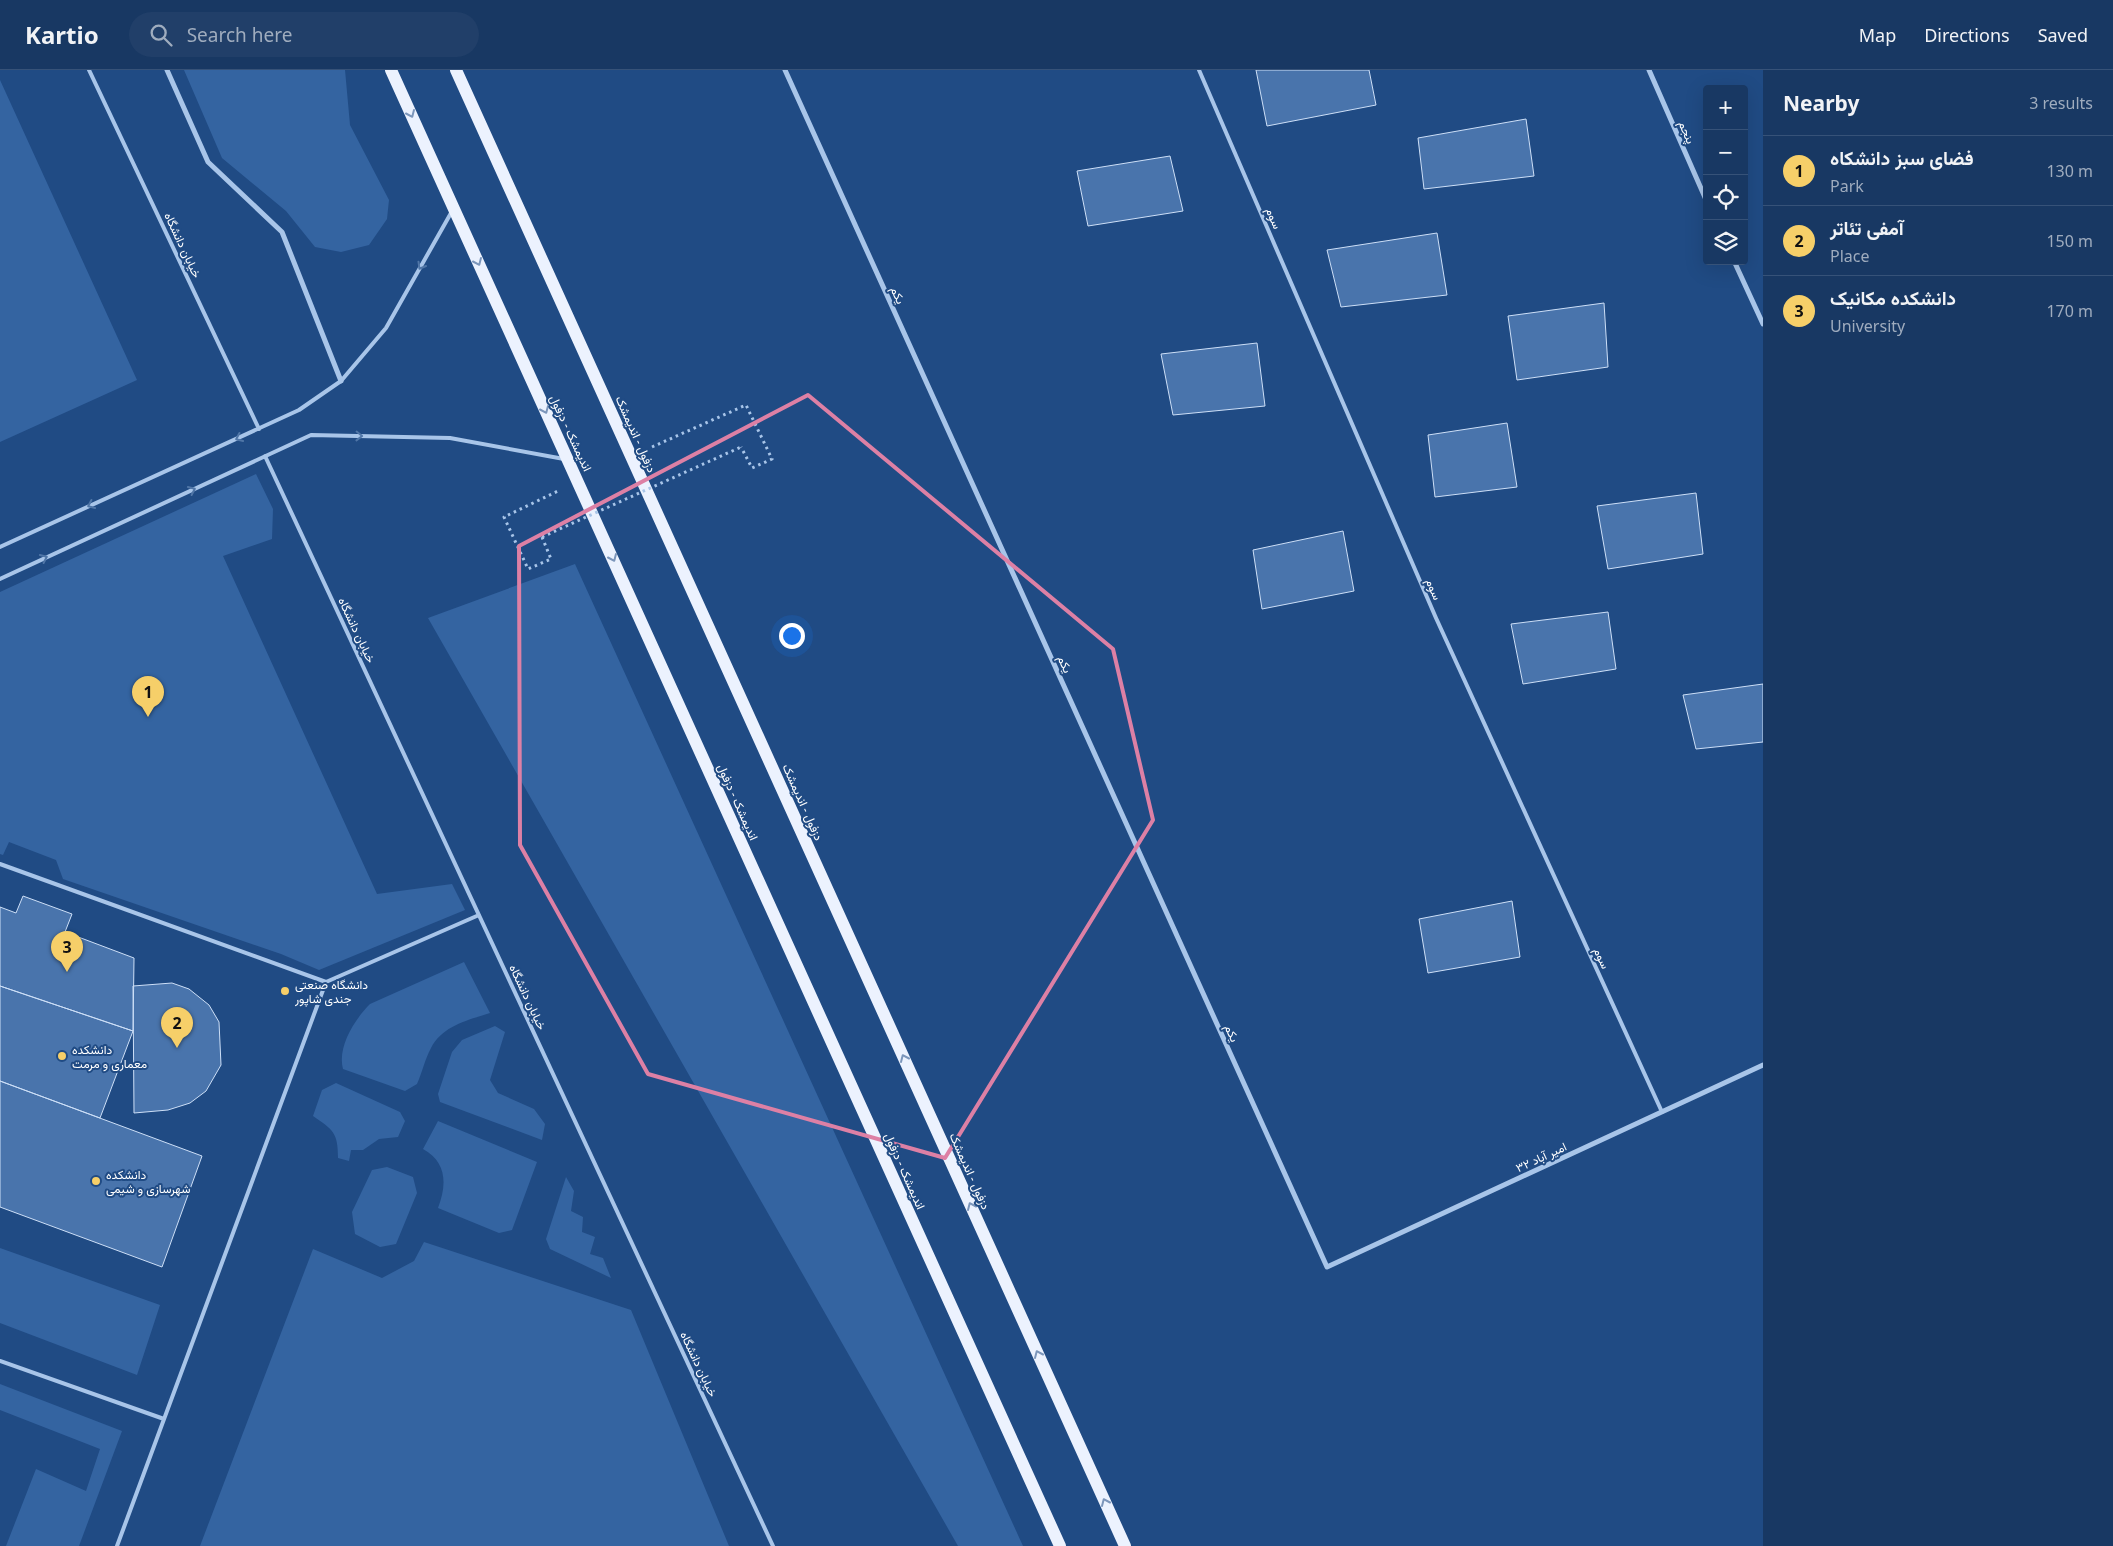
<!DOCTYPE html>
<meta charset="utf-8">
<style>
body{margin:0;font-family:"Noto Sans",Vazirmatn,sans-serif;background:#213f69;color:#f1f3f6}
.controls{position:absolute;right:15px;top:15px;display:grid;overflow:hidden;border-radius:5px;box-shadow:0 5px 20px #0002}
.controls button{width:45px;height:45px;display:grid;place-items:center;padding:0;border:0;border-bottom:1px solid #365278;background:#183863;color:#f1f3f6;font:25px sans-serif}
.you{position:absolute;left:791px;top:565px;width:18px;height:18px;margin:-12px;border:4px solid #fff;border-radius:50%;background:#1a73e8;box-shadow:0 0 0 8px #1a73e833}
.badge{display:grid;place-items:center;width:32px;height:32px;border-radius:50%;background:#f6cf69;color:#111;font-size:16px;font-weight:700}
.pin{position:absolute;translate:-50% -41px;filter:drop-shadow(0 1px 2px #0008)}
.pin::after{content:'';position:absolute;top:26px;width:18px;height:15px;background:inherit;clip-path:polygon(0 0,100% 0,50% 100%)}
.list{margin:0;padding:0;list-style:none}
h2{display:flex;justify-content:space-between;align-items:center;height:65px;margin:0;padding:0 20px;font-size:21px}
h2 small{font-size:16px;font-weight:400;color:#9facbe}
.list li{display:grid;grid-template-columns:32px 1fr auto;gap:15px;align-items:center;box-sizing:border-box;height:70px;padding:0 20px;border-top:1px solid #365278}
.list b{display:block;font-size:19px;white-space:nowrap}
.list p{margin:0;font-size:16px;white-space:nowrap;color:#9facbe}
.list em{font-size:16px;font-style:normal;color:#9facbe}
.icon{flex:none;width:28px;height:28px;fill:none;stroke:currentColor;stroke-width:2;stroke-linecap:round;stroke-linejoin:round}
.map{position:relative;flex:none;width:1763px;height:1476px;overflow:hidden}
header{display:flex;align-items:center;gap:30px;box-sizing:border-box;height:70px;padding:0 25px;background:#183863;border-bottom:1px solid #365278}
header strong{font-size:24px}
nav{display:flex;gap:28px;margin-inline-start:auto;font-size:18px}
.search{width:350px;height:45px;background:#213f69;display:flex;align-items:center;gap:12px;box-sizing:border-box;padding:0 18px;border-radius:28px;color:#9facbe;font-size:19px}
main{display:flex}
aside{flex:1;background:#183863}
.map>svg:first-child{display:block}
.green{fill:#3464a1}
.building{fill:#4974ac;stroke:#cddff7}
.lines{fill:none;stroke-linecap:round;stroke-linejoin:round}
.path{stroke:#a8c5e9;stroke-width:3;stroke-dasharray:2.5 4;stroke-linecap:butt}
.lane{stroke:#a8c5e9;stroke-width:4}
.street{stroke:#a8c5e9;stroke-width:5}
.primary{stroke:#ecf2fe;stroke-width:12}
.path-bridge{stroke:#a8c5e9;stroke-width:3;stroke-dasharray:2.5 4;stroke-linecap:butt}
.oneway{stroke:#7c96bb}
.oneway2{stroke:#5076a7}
.marked{fill:none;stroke:#dd80a5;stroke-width:4;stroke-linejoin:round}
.poi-dot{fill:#f6cf69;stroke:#204b84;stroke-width:2}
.labels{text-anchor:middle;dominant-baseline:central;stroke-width:4;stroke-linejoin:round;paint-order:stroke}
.street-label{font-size:12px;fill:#fff;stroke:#204b84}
.poi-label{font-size:12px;fill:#fff;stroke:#204b84;text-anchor:start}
</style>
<header>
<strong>Kartio</strong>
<div class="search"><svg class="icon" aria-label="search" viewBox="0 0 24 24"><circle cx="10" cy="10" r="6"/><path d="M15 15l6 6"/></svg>Search here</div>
<nav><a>Map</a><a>Directions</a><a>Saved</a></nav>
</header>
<main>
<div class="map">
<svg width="1763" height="1476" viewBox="0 0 1763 1476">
<rect width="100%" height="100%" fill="#204b84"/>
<path class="green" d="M 184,0 L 345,0 L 350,55 L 389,130 L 387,149 L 369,175 L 341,182 L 315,177 L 286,141 L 222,88 Z
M 0,10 L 137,310 L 0,372 Z
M 256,404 L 273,439 L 272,469 L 223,486 L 377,824 L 452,814 L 465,840 L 319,900 L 281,884 L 63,809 L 56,790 L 9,772 L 3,785 L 0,784 L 0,522 Z
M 575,494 L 1023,1476 L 958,1476 L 428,548 Z
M 464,892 L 490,943 C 468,950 442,956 431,978 C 425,989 422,1003 417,1014 L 405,1021 L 343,999 C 337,977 355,949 370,934 Z
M 495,956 L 505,962 L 490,1010 L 498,1023 L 534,1039 L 545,1054 L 542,1070 L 440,1032 L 438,1024 L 452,982 L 462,970 Z
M 336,1013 L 400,1042 L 405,1051 L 398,1067 L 379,1069 L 363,1080 L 351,1080 L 349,1091 L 338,1088 C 338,1062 333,1060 313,1046 L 322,1020 Z
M 438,1051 L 537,1092 L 512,1160 L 499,1163 L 438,1138 C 447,1115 447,1092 423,1079 Z
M 387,1097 L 413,1107 L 417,1123 L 396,1174 L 380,1177 L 355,1164 L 352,1142 L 372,1100 Z
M 566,1107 L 574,1121 L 571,1141 L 583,1147 L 582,1162 L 595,1167 L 590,1184 L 603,1188 L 611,1208 L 550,1179 L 546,1169 Z
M 424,1172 L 631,1240 L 729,1476 L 200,1476 L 313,1179 L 382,1208 L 414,1191 Z
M 0,1178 L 160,1235 L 137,1305 L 0,1253 Z
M 0,1314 L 122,1361 L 79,1476 L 6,1476 L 36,1399 L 86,1421 L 100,1379 L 0,1340 Z"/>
<path class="building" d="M 1256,0 L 1369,0 L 1376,35 L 1267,56 Z
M 1526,49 L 1534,106 L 1424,119 L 1418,68 Z
M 1170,86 L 1183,141 L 1088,156 L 1077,101 Z
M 1437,163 L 1447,225 L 1341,237 L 1327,180 Z
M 1604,233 L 1608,297 L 1517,310 L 1508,246 Z
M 1257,273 L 1265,336 L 1173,345 L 1161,284 Z
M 1507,353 L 1517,417 L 1435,427 L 1428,365 Z
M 1696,423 L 1703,484 L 1608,499 L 1597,436 Z
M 1343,461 L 1354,521 L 1262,539 L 1253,480 Z
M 1608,542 L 1616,599 L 1523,614 L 1511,554 Z
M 1763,614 L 1763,672 L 1696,679 L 1683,625 Z
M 23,826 L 72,844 L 65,862 L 134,888 L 133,961 L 0,916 L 0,837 L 16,843 Z
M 1512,831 L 1520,887 L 1428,903 L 1419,849 Z
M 172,913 L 189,919 L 209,935 L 219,952 L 221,995 L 206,1021 L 190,1033 L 168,1040 L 134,1043 L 133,916 Z
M 0,916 L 133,961 L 100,1048 L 0,1011 Z
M 0,1011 L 202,1086 L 162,1197 L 0,1137 Z"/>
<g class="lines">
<path class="path" d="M 652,377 L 746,335 L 772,389 L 752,398 L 741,377
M 542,467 L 551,489 L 528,499 L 504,447 L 558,421"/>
<path class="lane" d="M 89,0 L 259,359
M 1199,0 L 1436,548 L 1662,1042
M 265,386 L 773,1476
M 0,477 L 299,340 L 341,311 L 386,258 L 451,143
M 0,509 L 311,365 L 450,368 L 564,389
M 0,794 L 326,912
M 0,1291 L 164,1349
M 117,1476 L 326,912 L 479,845"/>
<path class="street" d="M 167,0 L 208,92 L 282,162 L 341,311
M 785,0 L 1327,1197 L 1763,995
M 1649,0 L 1707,132
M 1734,191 L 1763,254"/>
<path class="primary" d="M 391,0 L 1060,1476
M 456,0 L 1125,1476"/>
<path class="path-bridge" d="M 542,467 L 741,377"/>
</g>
<defs><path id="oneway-chevron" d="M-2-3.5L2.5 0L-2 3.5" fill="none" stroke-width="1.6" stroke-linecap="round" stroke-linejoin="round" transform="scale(1.25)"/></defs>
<g class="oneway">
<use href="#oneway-chevron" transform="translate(411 44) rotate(66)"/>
<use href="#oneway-chevron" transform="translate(478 192) rotate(66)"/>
<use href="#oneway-chevron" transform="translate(545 340) rotate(66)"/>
<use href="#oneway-chevron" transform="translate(613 488) rotate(66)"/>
<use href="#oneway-chevron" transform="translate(904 988) rotate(-114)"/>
<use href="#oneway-chevron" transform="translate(971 1136) rotate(-114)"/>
<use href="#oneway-chevron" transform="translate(1038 1284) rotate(-114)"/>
<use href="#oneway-chevron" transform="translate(1105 1432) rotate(-114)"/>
</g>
<g class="oneway2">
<use href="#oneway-chevron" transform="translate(421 196) rotate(120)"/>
<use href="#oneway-chevron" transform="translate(359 366) rotate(1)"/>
<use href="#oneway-chevron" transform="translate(239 368) rotate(155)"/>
<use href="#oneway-chevron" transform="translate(192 420) rotate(-25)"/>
<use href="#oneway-chevron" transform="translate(91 435) rotate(155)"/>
<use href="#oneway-chevron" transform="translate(44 488) rotate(-25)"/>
</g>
<path class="marked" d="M 808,325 L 1113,579 L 1153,750 L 945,1088 L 648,1004 L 520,775 L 519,476 Z"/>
<g class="poi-dot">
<circle cx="285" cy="921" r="5"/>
<circle cx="62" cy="986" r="5"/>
<circle cx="96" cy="1111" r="5"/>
</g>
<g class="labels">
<g class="street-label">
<text transform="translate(1687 62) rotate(67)">پنجم</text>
<text transform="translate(1274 148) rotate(67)">سوم</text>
<text transform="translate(183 175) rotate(65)">خیابان دانشگاه</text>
<text transform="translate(898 225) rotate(66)">یکم</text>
<text transform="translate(571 363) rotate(65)">اندیمشک - دزفول</text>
<text transform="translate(636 364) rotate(66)">دزفول - اندیمشک</text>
<text transform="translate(1434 519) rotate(67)">سوم</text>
<text transform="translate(357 560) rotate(65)">خیابان دانشگاه</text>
<text transform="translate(1065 594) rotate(66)">یکم</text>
<text transform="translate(738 732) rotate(66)">اندیمشک - دزفول</text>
<text transform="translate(803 732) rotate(66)">دزفول - اندیمشک</text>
<text transform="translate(1602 888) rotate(65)">سوم</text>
<text transform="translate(528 927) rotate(65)">خیابان دانشگاه</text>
<text transform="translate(1232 963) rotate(66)">یکم</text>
<text transform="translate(1541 1087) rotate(-25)">۳۲ امیر آباد</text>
<text transform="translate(905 1101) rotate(66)">اندیمشک - دزفول</text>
<text transform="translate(970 1101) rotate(66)">دزفول - اندیمشک</text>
<text transform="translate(699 1294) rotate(65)">خیابان دانشگاه</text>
</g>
<g class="poi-label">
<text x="295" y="914">دانشگاه صنعتی<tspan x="295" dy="14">جندی شاپور</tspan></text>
<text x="72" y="979">دانشکده<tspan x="72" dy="14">معماری و مرمت</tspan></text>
<text x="106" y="1104">دانشکده<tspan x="106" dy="14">شهرسازی و شیمی</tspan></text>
</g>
</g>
</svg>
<div class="controls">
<button>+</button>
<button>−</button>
<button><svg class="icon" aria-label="locate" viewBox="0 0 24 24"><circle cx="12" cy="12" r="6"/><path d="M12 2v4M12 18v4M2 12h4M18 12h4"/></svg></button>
<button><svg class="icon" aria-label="layers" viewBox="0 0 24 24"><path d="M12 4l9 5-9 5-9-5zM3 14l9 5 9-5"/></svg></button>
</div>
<div class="you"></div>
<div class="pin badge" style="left:148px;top:647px">1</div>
<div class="pin badge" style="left:177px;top:978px">2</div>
<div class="pin badge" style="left:67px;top:902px">3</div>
</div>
<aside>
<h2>Nearby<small>3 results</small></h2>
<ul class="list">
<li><span class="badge">1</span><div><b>فضای سبز دانشکاه</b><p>Park</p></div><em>130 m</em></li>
<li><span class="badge">2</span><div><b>آمفی تئاتر</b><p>Place</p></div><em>150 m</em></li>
<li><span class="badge">3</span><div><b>دانشکده مکانیک</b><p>University</p></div><em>170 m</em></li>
</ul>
</aside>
</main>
